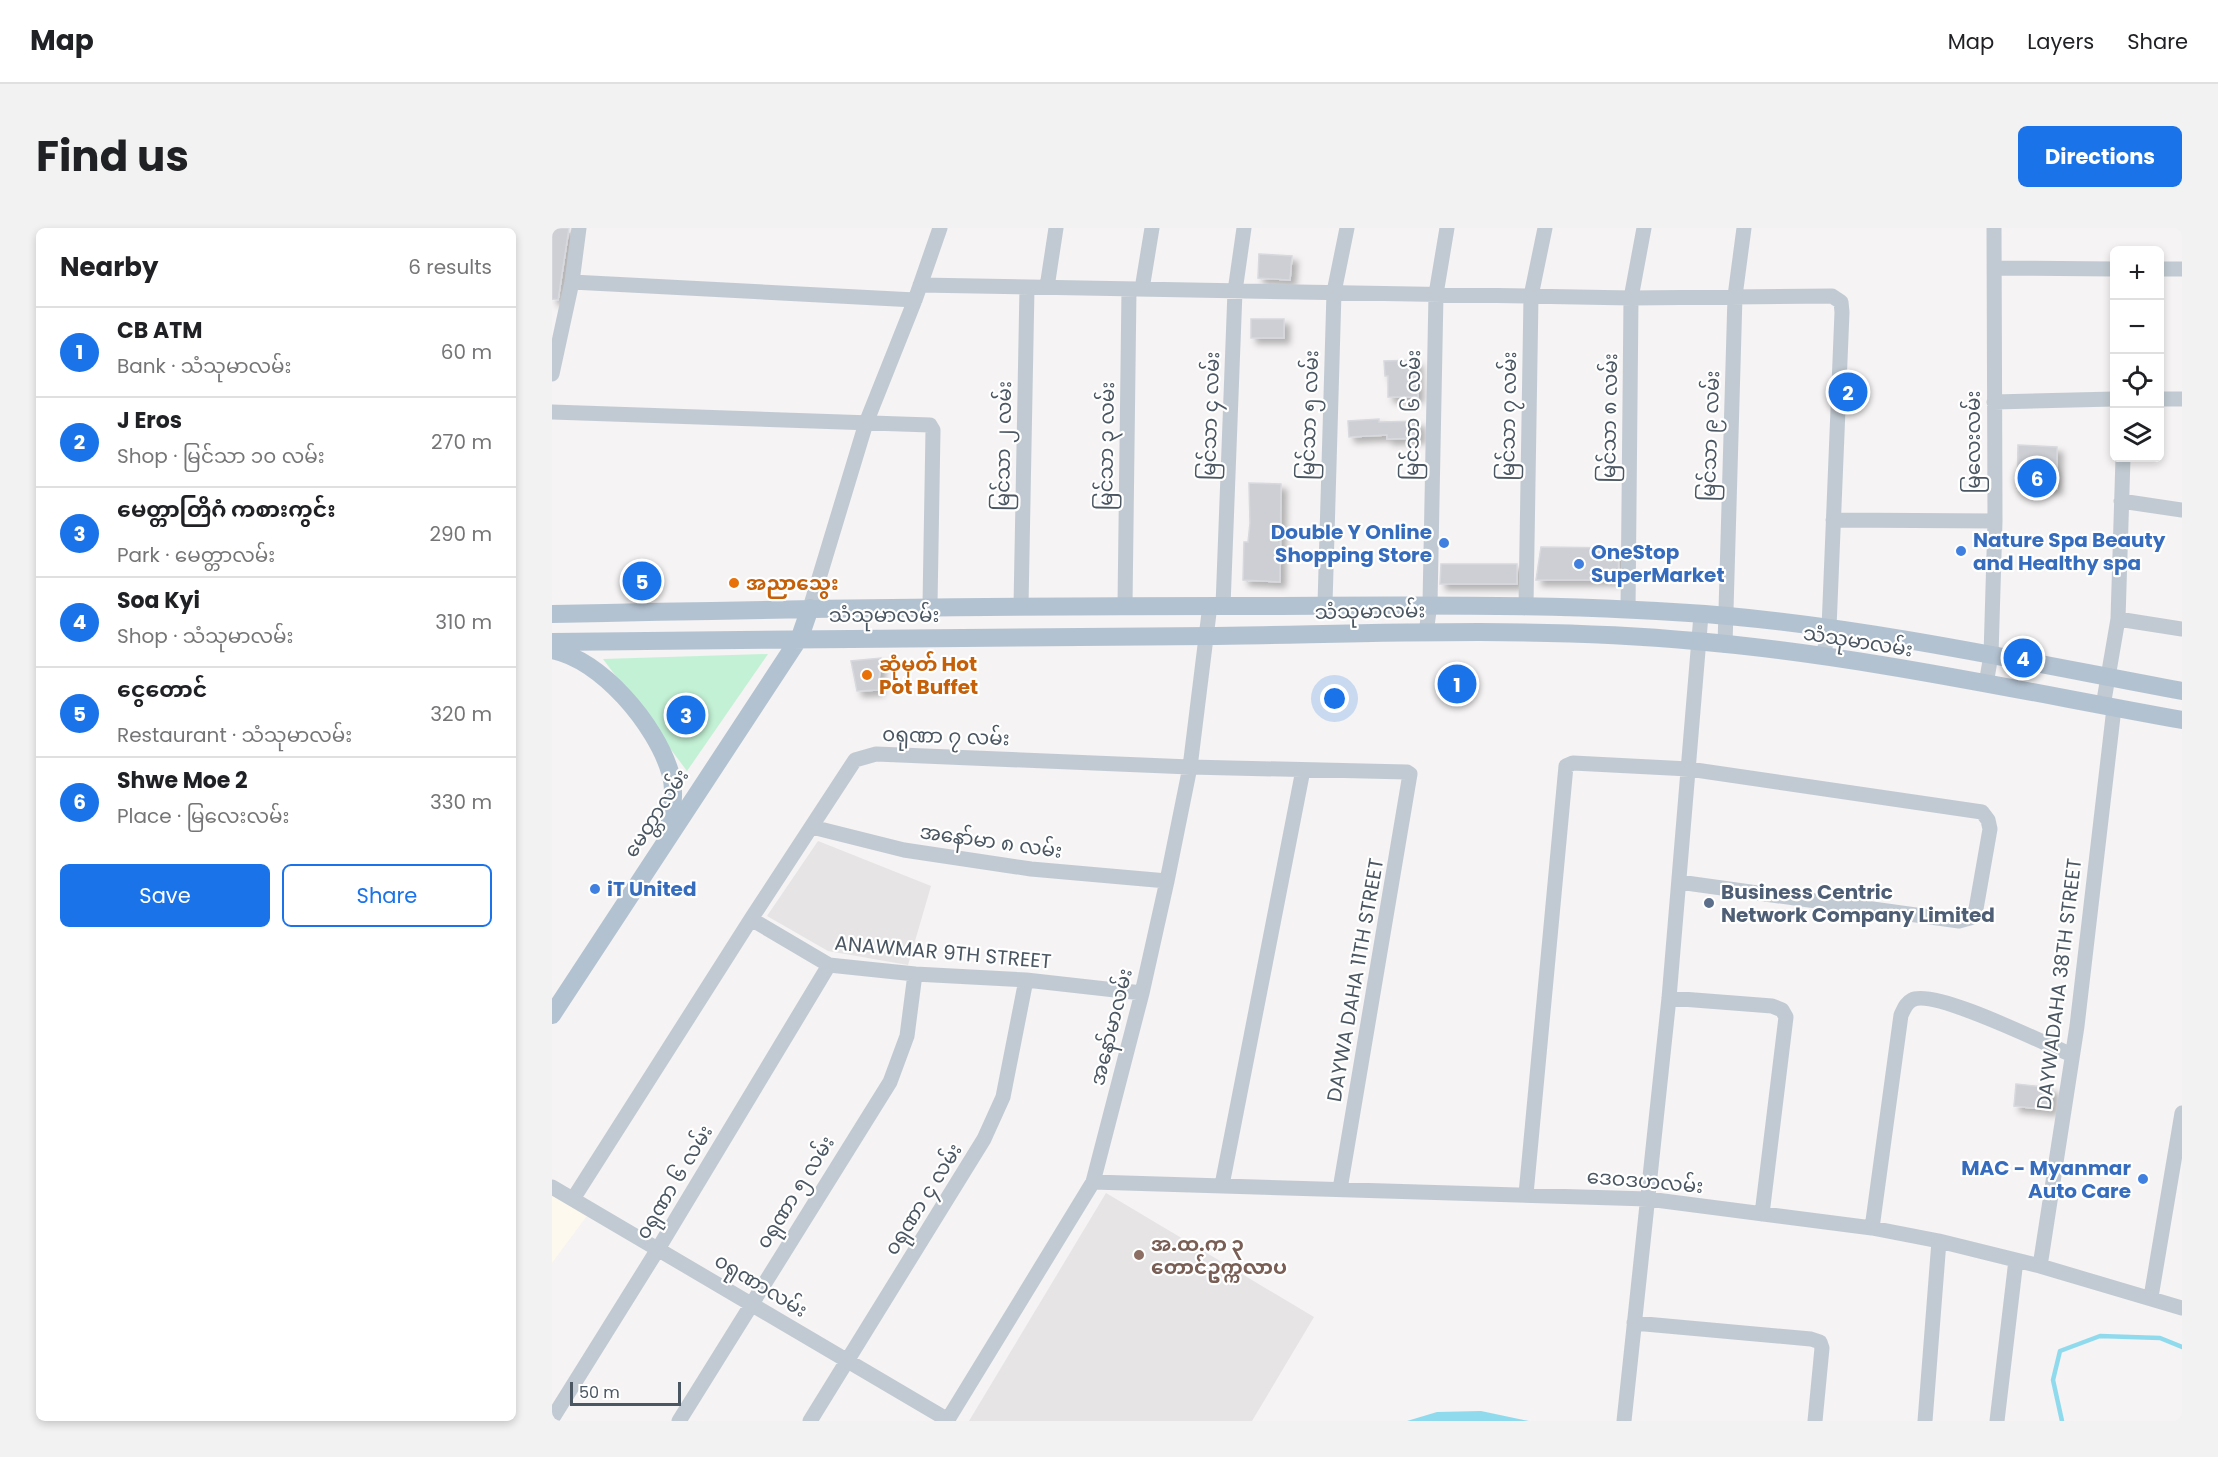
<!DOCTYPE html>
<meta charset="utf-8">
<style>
body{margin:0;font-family:Poppins,"Noto Sans Myanmar",sans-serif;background:#f2f2f2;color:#202124}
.controls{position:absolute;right:18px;top:18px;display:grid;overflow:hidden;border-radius:9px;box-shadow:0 3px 9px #0003}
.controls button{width:54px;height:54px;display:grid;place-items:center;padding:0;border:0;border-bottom:2px solid #e0e0e0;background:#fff;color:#202124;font:30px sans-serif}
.scale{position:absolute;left:18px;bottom:15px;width:111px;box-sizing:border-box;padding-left:6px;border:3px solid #4a5661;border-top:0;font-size:16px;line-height:21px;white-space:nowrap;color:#4a5661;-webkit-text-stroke:4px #fff;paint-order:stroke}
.you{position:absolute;left:783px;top:471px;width:21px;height:21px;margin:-15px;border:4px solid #fff;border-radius:50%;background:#1a73e8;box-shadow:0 0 0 9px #1a73e833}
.badge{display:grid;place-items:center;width:39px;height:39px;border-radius:50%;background:#1a73e8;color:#fff;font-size:20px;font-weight:700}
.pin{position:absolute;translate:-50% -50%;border:3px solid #fff;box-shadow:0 2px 6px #0006}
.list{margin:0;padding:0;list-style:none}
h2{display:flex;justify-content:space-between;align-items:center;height:78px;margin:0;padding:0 24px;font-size:26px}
h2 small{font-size:20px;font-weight:400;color:#757577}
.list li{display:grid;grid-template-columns:39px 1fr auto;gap:18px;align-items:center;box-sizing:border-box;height:90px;padding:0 24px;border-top:2px solid #e0e0e0}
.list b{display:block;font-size:22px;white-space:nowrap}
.list p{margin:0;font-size:20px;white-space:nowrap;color:#757577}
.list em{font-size:20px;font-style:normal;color:#757577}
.actions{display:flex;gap:12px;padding:18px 24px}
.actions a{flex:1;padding:14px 0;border:2px solid #1a73e8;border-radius:9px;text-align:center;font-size:21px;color:#1a73e8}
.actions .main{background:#1a73e8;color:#fff}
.icon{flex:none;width:33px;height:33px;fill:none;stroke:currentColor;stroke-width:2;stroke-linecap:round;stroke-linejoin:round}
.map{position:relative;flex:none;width:1630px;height:1193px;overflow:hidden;border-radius:9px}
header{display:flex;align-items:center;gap:36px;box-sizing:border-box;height:84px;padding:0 30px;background:#fff;border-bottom:2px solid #e0e0e0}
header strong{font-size:28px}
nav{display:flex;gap:33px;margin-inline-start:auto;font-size:21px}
.intro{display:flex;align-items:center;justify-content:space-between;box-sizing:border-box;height:144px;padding:0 36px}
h1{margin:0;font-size:42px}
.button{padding:15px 27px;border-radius:9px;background:#1a73e8;color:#fff;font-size:21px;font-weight:700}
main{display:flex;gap:36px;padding:0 36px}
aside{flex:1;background:#fff;border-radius:9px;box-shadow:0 3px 9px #0003}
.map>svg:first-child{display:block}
.commercial{fill:#fdf9ef}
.education{fill:#e6e4e5}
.green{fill:#c3f1d5}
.water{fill:#90daee}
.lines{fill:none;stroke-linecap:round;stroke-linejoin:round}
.stream{stroke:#90daee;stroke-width:4.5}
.building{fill:#cdcfd5;stroke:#d7d9de;stroke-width:1.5;filter:url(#shadow)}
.minor{stroke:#c1cad2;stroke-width:15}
.major{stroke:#b3c2d1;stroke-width:18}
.shop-dot{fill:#3f7fe0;stroke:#fff;stroke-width:2}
.food-dot{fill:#e8710a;stroke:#fff;stroke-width:2}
.service-dot{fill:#5c6f8a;stroke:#fff;stroke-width:2}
.education-dot{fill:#8d6e63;stroke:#fff;stroke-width:2}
.labels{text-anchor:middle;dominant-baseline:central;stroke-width:4.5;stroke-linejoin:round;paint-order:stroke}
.street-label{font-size:20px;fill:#4a5661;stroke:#fff}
.shop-label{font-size:20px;font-weight:bold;fill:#366cbe;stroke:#fff;text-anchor:start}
.food-label{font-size:20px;font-weight:bold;fill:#c56008;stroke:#fff;text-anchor:start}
.service-label{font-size:20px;font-weight:bold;fill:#4e5e75;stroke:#fff;text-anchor:start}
.education-label{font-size:20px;font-weight:bold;fill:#785e54;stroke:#fff;text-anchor:start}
</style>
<header>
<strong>Map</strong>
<nav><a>Map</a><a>Layers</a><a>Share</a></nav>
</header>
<div class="intro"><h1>Find us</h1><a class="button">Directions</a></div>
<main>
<aside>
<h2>Nearby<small>6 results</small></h2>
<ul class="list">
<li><span class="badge">1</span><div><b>CB ATM</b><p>Bank · သံသုမာလမ်း</p></div><em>60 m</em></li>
<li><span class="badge">2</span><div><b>J Eros</b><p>Shop · မြင်သာ ၁၀ လမ်း</p></div><em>270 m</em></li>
<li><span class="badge">3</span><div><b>မေတ္တာတြိဂံ ကစားကွင်း</b><p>Park · မေတ္တာလမ်း</p></div><em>290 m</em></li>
<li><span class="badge">4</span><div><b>Soa Kyi</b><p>Shop · သံသုမာလမ်း</p></div><em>310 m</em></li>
<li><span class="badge">5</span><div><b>ငွေတောင်</b><p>Restaurant · သံသုမာလမ်း</p></div><em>320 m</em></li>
<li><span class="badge">6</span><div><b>Shwe Moe 2</b><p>Place · မြလေးလမ်း</p></div><em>330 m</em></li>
</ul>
<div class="actions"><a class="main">Save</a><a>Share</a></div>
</aside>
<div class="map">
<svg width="1630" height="1193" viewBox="0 0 1630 1193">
<defs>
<filter id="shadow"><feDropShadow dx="5.5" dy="5.5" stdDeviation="3" flood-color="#0004"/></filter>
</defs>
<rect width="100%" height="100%" fill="#f5f3f3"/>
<path class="commercial" d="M 0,959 L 35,988 L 0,1035 Z"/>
<path class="education" d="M 266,613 L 379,658 L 356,737 L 276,723 L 215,688 Z
M 554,965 L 762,1089 L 700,1193 L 417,1193 Z"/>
<path class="green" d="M 216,426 L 135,543 L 51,431 Z"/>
<path class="water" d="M 929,1183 L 977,1193 L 855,1193 L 885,1184 Z"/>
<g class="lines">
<path class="stream" d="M 1510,1193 L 1501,1152 L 1508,1123 L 1548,1108 L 1608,1110 L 1630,1119"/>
</g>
<path class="building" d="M 0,0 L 17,0 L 6,72 L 0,71 Z
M 707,26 L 740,28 L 738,52 L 706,50 Z
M 699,91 L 732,91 L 732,110 L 699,110 Z
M 865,132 L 866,169 L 836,169 L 836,148 L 833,148 L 832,133 Z
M 827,191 L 827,194 L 867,193 L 868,210 L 835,211 L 835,207 L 797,209 L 796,193 Z
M 1466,217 L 1505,219 L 1505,261 L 1465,260 Z
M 697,255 L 729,256 L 728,354 L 691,352 L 692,314 L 696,314 L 698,295 Z
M 989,319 L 1066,320 L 1067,352 L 984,352 Z
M 889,336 L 965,336 L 965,356 L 888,356 Z
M 329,430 L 326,462 L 305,463 L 299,433 Z
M 1464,856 L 1501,860 L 1499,882 L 1462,878 Z"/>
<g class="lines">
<path class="minor" d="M 1443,40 L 1562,41
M 1608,41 L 1630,41
M 20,54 L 363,72
M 368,57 L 1079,70 L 1280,68 L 1289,74 L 1290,84 L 1277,400 L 1271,429
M 495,59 L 504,0
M 590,61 L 600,0
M 0,146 L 20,54 L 27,0
M 1608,171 L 1630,171
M 1442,174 L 1562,171
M 0,184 L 378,197 L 381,202 L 378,377
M 1569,273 L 1630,282
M 1281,292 L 1443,293
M 773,376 L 782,64 L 795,0
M 573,377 L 577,61
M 469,378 L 475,59
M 671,378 L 683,63 L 692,0
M 974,378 L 979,68 L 993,0
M 258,380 L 314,195 L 363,72 L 388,0
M 1076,382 L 1079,70 L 1092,0
M 1566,391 L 1630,401
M 874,405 L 878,376 L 884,66 L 895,0
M 1173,417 L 1183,68 L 1192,0
M 1434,456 L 1439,427 L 1443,293 L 1442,0
M 1551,478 L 1566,391 L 1571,230
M 260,599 L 352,622 L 479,641 L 615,653
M 199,691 L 277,737 L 363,746 L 474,752 L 590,765
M 1117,770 L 1220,778 L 1230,782 L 1234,789 L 1210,986
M 541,954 L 1096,971 L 1320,1000 L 1387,1013 L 1488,1038 L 1630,1080
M 670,957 L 751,542
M 0,959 L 396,1192
M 974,966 L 1014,538 L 1021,535 L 1137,541 L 1430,584 L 1436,592 L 1438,601 L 1424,681 L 1418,690 L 1407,693 L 1127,654
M 21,971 L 199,691 L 303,532 L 324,526 L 638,539 L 855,544 L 858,546 L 788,961
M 1320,1000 L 1349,787 C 1352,781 1354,775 1360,772 C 1382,760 1493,816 1520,827
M 1488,1038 L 1525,798 L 1562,480
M 1599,1069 L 1630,885
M 1082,1095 L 1259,1111 L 1268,1114 L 1270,1120 L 1263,1193
M 0,1191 L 106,1021 L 277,737
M 127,1193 L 338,854 L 355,808 L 363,746
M 258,1193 L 432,911 L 451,869 L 474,752
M 395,1193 L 541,954 L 590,765 L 615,653 L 638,539 L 658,377
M 1072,1193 L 1117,770 L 1149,387
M 1373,1193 L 1387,1013
M 1445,1193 L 1464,1032"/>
<path class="major" d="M 0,386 C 225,381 449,378 674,378 C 842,378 1009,374 1176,388 C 1329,402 1479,435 1630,463
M 0,414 C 219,410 439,411 658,408 C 819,406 982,398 1143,413 C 1306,427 1469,463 1630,492
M 0,422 C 49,431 104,497 118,544 C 124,563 120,584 116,603
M 0,787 L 248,409 L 258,380"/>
</g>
<g class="shop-dot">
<circle cx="892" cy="315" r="6"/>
<circle cx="1409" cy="323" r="6"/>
<circle cx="1027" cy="336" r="6"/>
<circle cx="43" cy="661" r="6"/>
<circle cx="1591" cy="951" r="6"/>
</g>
<g class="food-dot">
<circle cx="182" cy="355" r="6"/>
<circle cx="315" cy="447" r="6"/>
</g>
<circle class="service-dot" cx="1157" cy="675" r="6"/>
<circle class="education-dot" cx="587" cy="1027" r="6"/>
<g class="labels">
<g class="street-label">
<text transform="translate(757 187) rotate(-88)">မြင်သာ ၅ လမ်း</text>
<text transform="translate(860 187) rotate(-89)">မြင်သာ ၆ လမ်း</text>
<text transform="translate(658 188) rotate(-88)">မြင်သာ ၄ လမ်း</text>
<text transform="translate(956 188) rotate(-89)">မြင်သာ ၇ လမ်း</text>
<text transform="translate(1057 190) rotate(-89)">မြင်သာ ၈ လမ်း</text>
<text transform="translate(1158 208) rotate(-88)">မြင်သာ ၉ လမ်း</text>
<text transform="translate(1421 214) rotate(-90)">မြလေးလမ်း</text>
<text transform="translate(451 218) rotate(-89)">မြင်သာ ၂ လမ်း</text>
<text transform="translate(554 218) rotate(-89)">မြင်သာ ၃ လမ်း</text>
<text transform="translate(818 383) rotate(-1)">သံသုမာလမ်း</text>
<text x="332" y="387">သံသုမာလမ်း</text>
<text transform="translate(1306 413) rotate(9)">သံသုမာလမ်း</text>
<text transform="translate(394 508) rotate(2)">၀ရုဏာ ၇ လမ်း</text>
<text transform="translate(104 585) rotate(-57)">မေတ္တာလမ်း</text>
<text transform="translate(439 613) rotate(8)">အနော်မာ ၈ လမ်း</text>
<text transform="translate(391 724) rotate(5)">ANAWMAR 9TH STREET</text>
<text transform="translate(803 752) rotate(-80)">DAYWA DAHA 11TH STREET</text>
<text transform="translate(1507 756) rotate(-83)">DAYWADAHA 38TH STREET</text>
<text transform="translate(559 799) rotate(-76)">အနော်မာလမ်း</text>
<text transform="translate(1093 953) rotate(5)">ဒေဝဒဟလမ်း</text>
<text transform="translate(122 954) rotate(-59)">၀ရုဏာ ၆ လမ်း</text>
<text transform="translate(243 964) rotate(-58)">၀ရုဏာ ၅ လမ်း</text>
<text transform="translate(371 971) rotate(-58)">၀ရုဏာ ၄ လမ်း</text>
<text transform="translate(209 1057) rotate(31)">၀ရုဏာလမ်း</text>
</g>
<g class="shop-label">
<text x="880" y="304" text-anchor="end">Double Y Online<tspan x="880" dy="23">Shopping Store</tspan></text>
<text x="1421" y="312">Nature Spa Beauty<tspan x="1421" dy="23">and Healthy spa</tspan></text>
<text x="1039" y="324">OneStop<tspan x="1039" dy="23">SuperMarket</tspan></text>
<text x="55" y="661">iT United</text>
<text x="1579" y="940" text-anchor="end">MAC - Myanmar<tspan x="1579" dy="23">Auto Care</tspan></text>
</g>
<g class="food-label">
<text x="194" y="355">အညာသွေး</text>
<text x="327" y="436">ဆုံမှတ် Hot<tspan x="327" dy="23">Pot Buffet</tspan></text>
</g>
<g class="service-label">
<text x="1169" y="664">Business Centric<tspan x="1169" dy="23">Network Company Limited</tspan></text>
</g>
<g class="education-label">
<text x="599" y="1016">အ.ထ.က ၃<tspan x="599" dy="23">တောင်ဥက္ကလာပ</tspan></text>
</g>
</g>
</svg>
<div class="controls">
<button>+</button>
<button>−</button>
<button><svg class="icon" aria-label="locate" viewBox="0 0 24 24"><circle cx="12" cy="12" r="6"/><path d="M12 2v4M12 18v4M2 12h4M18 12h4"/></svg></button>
<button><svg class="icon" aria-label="layers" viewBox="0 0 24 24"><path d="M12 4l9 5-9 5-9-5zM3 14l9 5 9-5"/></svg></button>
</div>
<div class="scale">50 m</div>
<div class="you"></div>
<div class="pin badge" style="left:905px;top:456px">1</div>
<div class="pin badge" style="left:1296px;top:164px">2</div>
<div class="pin badge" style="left:134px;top:487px">3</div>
<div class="pin badge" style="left:1471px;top:430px">4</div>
<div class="pin badge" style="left:90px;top:353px">5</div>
<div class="pin badge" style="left:1485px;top:250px">6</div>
</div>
</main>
